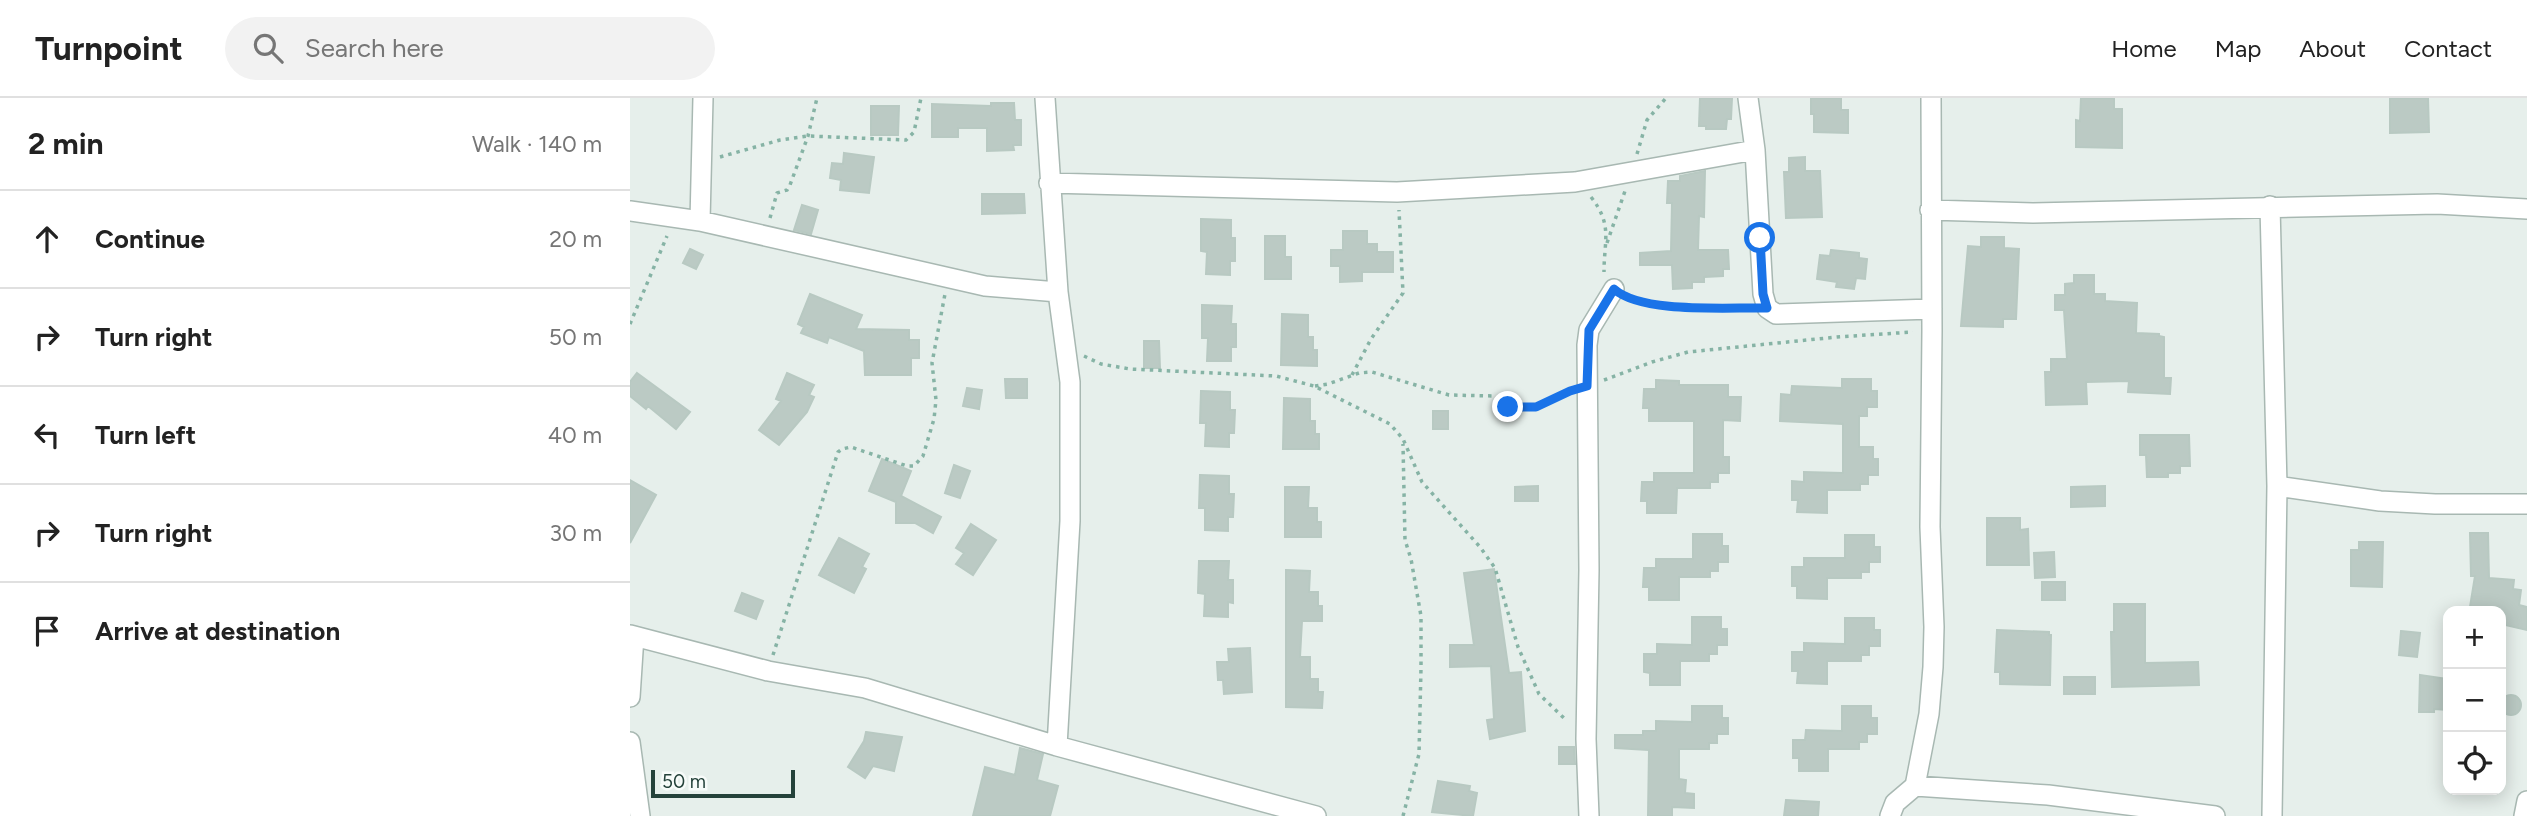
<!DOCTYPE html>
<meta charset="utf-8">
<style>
body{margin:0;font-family:Figtree,sans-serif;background:#f2f2f2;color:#222}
.controls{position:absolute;right:21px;bottom:21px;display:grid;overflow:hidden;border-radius:14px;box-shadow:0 4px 18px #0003}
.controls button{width:63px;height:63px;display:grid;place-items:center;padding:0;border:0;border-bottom:2px solid #e0e0e0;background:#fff;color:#222;font:35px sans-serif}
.scale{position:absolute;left:21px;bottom:18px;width:144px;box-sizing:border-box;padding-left:7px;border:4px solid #24423a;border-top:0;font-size:19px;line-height:24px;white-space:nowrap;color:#24423a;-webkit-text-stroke:5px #f7fbf9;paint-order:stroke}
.stop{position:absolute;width:21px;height:21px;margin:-16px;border:5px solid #1a73e8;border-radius:50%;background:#fff}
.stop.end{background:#1a73e8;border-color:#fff;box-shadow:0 2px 7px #0008}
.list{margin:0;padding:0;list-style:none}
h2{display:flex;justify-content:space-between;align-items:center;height:91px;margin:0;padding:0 28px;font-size:30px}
h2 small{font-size:23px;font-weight:400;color:#767676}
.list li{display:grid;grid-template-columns:46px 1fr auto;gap:21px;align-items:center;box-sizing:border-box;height:98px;padding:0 28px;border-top:2px solid #e0e0e0}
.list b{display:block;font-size:26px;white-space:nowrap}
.list em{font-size:23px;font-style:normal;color:#767676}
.icon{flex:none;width:38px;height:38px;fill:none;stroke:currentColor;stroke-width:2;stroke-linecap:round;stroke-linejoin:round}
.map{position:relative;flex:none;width:1897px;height:718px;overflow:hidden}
header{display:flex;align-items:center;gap:42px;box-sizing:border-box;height:98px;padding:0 35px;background:#fff;border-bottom:2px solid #e0e0e0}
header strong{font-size:33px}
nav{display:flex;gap:38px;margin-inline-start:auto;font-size:24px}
.search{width:490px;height:63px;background:#f2f2f2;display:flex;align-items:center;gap:18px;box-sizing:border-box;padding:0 24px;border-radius:38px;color:#767676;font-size:26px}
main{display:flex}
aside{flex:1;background:#fff}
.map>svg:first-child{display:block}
.building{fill:#bbcac4;stroke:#b8c9c2;stroke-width:2}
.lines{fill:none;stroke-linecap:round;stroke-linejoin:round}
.minor-casing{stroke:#a8b8b2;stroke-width:22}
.path{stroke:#86b3a5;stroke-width:3.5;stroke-dasharray:3.5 5;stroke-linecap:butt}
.minor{stroke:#fff;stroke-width:19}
.route{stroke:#1a73e8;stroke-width:9}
</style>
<header>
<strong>Turnpoint</strong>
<div class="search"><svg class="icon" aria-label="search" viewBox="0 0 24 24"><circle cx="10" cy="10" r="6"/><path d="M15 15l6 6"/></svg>Search here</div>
<nav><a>Home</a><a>Map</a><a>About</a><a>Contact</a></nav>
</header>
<main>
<aside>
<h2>2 min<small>Walk · 140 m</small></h2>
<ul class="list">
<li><svg class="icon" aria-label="ahead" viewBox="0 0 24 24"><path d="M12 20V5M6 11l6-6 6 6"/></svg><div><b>Continue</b></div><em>20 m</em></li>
<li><svg class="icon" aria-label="right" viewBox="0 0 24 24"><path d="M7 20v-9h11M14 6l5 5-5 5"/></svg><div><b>Turn right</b></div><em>50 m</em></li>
<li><svg class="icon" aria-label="left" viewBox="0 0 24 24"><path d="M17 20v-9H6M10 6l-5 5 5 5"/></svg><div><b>Turn left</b></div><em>40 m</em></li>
<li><svg class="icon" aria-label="right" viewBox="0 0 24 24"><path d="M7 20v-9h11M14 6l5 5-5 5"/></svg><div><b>Turn right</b></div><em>30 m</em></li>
<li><svg class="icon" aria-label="arrive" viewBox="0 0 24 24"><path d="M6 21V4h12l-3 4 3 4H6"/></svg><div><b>Arrive at destination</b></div></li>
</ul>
</aside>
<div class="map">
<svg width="1897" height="718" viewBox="0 0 1897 718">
<rect width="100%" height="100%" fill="#e6efeb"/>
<path class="building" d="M 1070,0 L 1102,0 L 1101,21 L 1097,21 L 1096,31 L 1076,31 L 1076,28 L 1069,28 Z
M 1181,0 L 1211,0 L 1211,12 L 1218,12 L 1218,35 L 1184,34 L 1184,16 L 1181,16 Z
M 1451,0 L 1484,0 L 1484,11 L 1492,11 L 1492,50 L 1446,49 L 1446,22 L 1450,23 Z
M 1760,0 L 1798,0 L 1799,34 L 1760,35 Z
M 361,5 L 384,5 L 385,22 L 391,22 L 391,47 L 383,47 L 384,52 L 357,53 L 357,30 L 328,30 L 328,39 L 302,39 L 302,6 L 361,8 Z
M 241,8 L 269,8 L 268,37 L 241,37 Z
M 214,55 L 244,59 L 239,95 L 210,92 L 211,82 L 200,80 L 202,65 L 213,66 Z
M 1175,59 L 1175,73 L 1190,73 L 1192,119 L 1156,120 L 1154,74 L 1159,74 L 1159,60 Z
M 1075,73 L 1074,119 L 1069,118 L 1068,152 L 1098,152 L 1099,171 L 1093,171 L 1093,178 L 1074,179 L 1074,184 L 1062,184 L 1062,190 L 1043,191 L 1042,167 L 1010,167 L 1010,155 L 1041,153 L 1042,105 L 1037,105 L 1038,83 L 1050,83 L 1050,78 Z
M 352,96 L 394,96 L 395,115 L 352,116 Z
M 172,107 L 188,112 L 181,136 L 164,132 Z
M 571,121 L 601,122 L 601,140 L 605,140 L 605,163 L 600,163 L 600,177 L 576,176 L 577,154 L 571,153 Z
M 713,133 L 737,133 L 737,146 L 747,146 L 747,154 L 763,154 L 763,174 L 732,174 L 732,183 L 710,184 L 710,168 L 701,168 L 701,152 L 713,152 Z
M 635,138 L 655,138 L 655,159 L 661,159 L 661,181 L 635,181 Z
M 1351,139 L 1374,139 L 1374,150 L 1389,151 L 1386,221 L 1373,221 L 1373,229 L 1331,228 L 1338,148 L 1351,149 Z
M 60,151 L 73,157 L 66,171 L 53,165 Z
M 1201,152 L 1229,155 L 1229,160 L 1237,161 L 1235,181 L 1226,180 L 1224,191 L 1206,189 L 1207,184 L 1187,181 L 1190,157 L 1200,158 Z
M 1444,177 L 1464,177 L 1464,196 L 1475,196 L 1475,203 L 1507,205 L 1506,235 L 1529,236 L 1529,238 L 1534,239 L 1534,280 L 1541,280 L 1540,296 L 1498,294 L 1499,283 L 1456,284 L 1457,306 L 1416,307 L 1415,274 L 1421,274 L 1421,261 L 1437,261 L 1434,212 L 1425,212 L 1425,197 L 1435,197 L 1435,186 L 1444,185 Z
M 180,196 L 232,217 L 226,231 L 279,232 L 279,242 L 289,242 L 289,260 L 281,260 L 281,277 L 235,277 L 234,253 L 199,239 L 197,245 L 171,235 L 174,229 L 168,226 Z
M 572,207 L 602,208 L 601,226 L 606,226 L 606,249 L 601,249 L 601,263 L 577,263 L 578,240 L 572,240 Z
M 652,216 L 678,217 L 678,239 L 683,239 L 683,252 L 687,252 L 687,268 L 651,267 Z
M 514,243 L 529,243 L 530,270 L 514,270 Z
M 7,275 L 60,314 L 46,331 L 18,308 L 16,311 L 0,298 L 0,284 Z
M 157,275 L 184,287 L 179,297 L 184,299 L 177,314 L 149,347 L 129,332 L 151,303 L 146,301 Z
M 375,281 L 397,281 L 397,300 L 376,300 Z
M 1212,281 L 1241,281 L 1241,293 L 1247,293 L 1247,309 L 1237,309 L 1237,318 L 1229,318 L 1229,349 L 1243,349 L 1243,361 L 1248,361 L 1248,377 L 1238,377 L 1238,386 L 1230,386 L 1230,392 L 1197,392 L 1197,415 L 1167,414 L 1168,402 L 1162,402 L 1162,383 L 1174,384 L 1174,374 L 1213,375 L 1213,326 L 1150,323 L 1151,296 L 1161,297 L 1162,288 L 1212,290 Z
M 1026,282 L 1049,283 L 1049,287 L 1098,287 L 1098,299 L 1111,299 L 1110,323 L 1093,322 L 1093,359 L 1099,359 L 1099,375 L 1088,375 L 1088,384 L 1080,384 L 1080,390 L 1047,390 L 1046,415 L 1017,415 L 1017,403 L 1011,403 L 1012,384 L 1024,384 L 1024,375 L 1064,375 L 1064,323 L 1019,323 L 1019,310 L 1013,310 L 1014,291 L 1026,291 Z
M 337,290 L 352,292 L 349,311 L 333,308 Z
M 571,293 L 600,294 L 600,312 L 605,312 L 604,335 L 599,335 L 599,349 L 575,348 L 576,325 L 570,325 Z
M 654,300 L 680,301 L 680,323 L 685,323 L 685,336 L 689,336 L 689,351 L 653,351 Z
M 803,313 L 818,313 L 818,331 L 803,331 Z
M 1510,337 L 1559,337 L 1560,368 L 1550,368 L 1550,375 L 1538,375 L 1538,379 L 1517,379 L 1516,357 L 1510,357 Z
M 252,361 L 281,373 L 271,398 L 311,419 L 303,435 L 285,425 L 266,425 L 266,404 L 239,393 Z
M 324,367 L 340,373 L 330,400 L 315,395 Z
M 570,377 L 599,378 L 599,396 L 604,396 L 603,419 L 598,419 L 598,433 L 575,432 L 575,410 L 569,410 Z
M 0,382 L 26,397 L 0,445 Z
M 908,388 L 908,403 L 885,403 L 885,389 Z
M 1475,388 L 1475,408 L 1441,409 L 1441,389 Z
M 655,389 L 679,389 L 678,410 L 687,410 L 687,424 L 691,424 L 691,439 L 655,439 Z
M 1357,420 L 1390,420 L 1390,432 L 1398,431 L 1399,467 L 1357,467 Z
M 341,426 L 366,442 L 343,477 L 326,466 L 334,455 L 326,450 Z
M 1840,435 L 1858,435 L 1859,480 L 1884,482 L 1883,491 L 1891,492 L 1889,507 L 1897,509 L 1897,532 L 1871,526 L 1871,513 L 1843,513 L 1844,510 L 1840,509 L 1845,478 L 1841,478 Z
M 1063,436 L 1092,436 L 1092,448 L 1098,448 L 1098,464 L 1088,464 L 1088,473 L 1080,473 L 1080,479 L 1049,479 L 1049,502 L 1019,502 L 1019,489 L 1013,489 L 1014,470 L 1026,470 L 1026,461 L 1063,461 Z
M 1215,437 L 1244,437 L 1244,449 L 1250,449 L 1250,464 L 1239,464 L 1239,474 L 1231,474 L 1231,480 L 1197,480 L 1197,501 L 1167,500 L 1167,488 L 1162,488 L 1162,469 L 1174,469 L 1174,460 L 1215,460 Z
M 209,440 L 239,456 L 232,469 L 236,471 L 224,495 L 189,477 Z
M 1729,444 L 1753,444 L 1752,489 L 1721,488 L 1721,452 L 1729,452 Z
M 1424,454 L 1425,479 L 1405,480 L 1404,455 Z
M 569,463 L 599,463 L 598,482 L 603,482 L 603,505 L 598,504 L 598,519 L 574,518 L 575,496 L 568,495 Z
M 864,471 L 879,575 L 891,574 L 895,633 L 860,641 L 857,622 L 864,621 L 861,568 L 820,569 L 820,547 L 844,547 L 834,475 Z
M 656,472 L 680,473 L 679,494 L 688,494 L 688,508 L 692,508 L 692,523 L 672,523 L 670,559 L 680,559 L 680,581 L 688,581 L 688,594 L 693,594 L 692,610 L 656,609 Z
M 1412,484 L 1435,484 L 1435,502 L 1412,502 Z
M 112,495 L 133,503 L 126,521 L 105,513 Z
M 1484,506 L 1515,506 L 1515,565 L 1568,564 L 1569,587 L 1482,589 L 1481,534 L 1484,534 Z
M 1062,519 L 1091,519 L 1091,531 L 1097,531 L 1097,547 L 1087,547 L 1087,556 L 1079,556 L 1079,563 L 1050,563 L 1050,587 L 1020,587 L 1020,575 L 1014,574 L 1014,556 L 1027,556 L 1027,546 L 1062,547 Z
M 1215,520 L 1244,520 L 1244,532 L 1250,532 L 1250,548 L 1239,548 L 1239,557 L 1231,557 L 1231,563 L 1197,563 L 1197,586 L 1167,585 L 1168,573 L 1162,573 L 1162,554 L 1174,554 L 1174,545 L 1215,546 Z
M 1367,532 L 1419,534 L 1419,537 L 1421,537 L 1420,587 L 1370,586 L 1370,574 L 1365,574 Z
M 1771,533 L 1790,535 L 1787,559 L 1769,557 Z
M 620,550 L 622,594 L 594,596 L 593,582 L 588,582 L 587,564 L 599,564 L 598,551 Z
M 1790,577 L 1818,581 L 1818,612 L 1804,611 L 1804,614 L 1789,614 Z
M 1434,579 L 1465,579 L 1465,596 L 1434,596 Z
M1871 607a10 10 0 1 1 20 0a10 10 0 1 1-20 0Z
M 1062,608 L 1092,608 L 1092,620 L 1098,620 L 1098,636 L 1087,636 L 1087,645 L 1079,645 L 1079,651 L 1049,651 L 1049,681 L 1056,682 L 1055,695 L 1064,696 L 1064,710 L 1042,709 L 1042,718 L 1018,718 L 1019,652 L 985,650 L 985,637 L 1013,637 L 1013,633 L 1026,633 L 1026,623 L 1062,624 Z
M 1212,608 L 1241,608 L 1241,620 L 1247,620 L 1247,636 L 1237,636 L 1237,644 L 1229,644 L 1229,651 L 1198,651 L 1198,673 L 1169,673 L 1169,660 L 1163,660 L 1163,642 L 1175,642 L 1176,632 L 1212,633 Z
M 236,634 L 272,639 L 264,673 L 243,668 L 235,680 L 218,669 L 234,643 Z
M 929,649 L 944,649 L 945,666 L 929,666 Z
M 390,650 L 413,656 L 407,682 L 428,688 L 420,718 L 343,718 L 355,669 L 385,677 Z
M 808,683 L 840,688 L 839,693 L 847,695 L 843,718 L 802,714 Z
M 1156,702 L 1189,704 L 1188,718 L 1154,718 Z"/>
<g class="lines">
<defs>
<path id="minor" d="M 415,0 L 428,194 L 440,284 L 440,423 L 427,648
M 1118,0 L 1125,52 L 1133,196 L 1137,210 L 1146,216 L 1302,211
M 419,85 L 767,94 L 945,84 L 1125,52
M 1640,108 L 1647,388 L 1642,718
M 1300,112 L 1403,115 L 1807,106 L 1897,111
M 0,113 L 70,123 L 355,188 L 428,194
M 70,123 L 73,0
M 1647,388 L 1750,403 L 1805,406 L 1897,406
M 0,537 L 138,573 L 235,590 L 427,648 L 686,718
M 0,599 L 4,538
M 0,644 L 10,718
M 1285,688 L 1418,697 L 1585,718
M 959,718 L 956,641 L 959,472 L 957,247 L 959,232 L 984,191
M 1260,718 L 1265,705 L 1285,688 L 1299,616 L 1303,569 L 1304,529 L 1300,429 L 1302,233 L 1301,0
M 1894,718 L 1897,703"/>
</defs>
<use href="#minor" class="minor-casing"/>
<path class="path" d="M 1007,56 L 1017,22 L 1036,0
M 90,59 L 150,42 L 178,38 L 276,42 L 284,34 L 291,0
M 961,99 C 983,127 974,142 974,174
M 140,120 L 147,95 L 157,92 L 160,87 L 178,38 L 187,0
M 977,145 L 995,93
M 999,202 L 1020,207 L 1117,209
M 0,226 L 37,138
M 454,258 L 471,266 L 500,271 L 646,278 L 684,288 L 760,326 L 773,341 L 792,384 L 850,449 L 865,470 L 888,549 L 909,596 L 937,623
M 722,277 L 741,241 L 773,195 L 769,112
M 974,282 L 1022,264 L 1058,254 L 1207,239 L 1283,234
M 685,288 L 698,286 L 729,275 L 742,274 L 819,297 L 864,298 L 875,308 C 900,313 917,303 940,293
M 143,557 L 208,354 L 212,351 L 221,349 L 277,368 L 284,368 L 293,358 L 304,321 L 306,302 L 302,265 L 315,196
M 773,718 L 789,656 L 791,570 L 791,518 L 781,461 L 775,442 L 773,346"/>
<use href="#minor" class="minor"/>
</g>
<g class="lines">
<path class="route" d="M 878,309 L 906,309 L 940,293 L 957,288 L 959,232 L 984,191 C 1012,216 1097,209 1137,210 L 1133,196 L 1130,140"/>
</g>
</svg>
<div class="controls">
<button>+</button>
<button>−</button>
<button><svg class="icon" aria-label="locate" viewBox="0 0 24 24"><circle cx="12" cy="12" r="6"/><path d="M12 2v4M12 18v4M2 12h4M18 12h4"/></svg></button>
</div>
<div class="scale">50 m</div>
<div class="stop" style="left:1130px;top:140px"></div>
<div class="stop end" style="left:878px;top:309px"></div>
</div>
</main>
